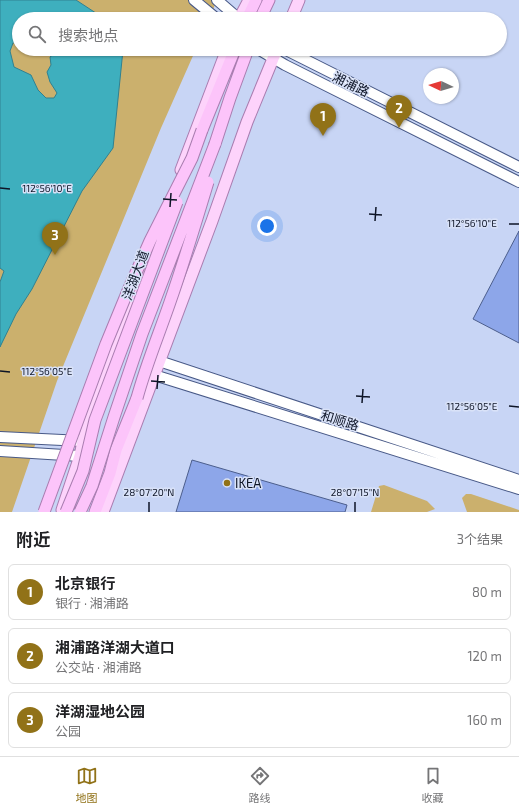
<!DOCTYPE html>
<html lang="zh">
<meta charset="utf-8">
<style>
body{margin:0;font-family:"Exo 2","Noto Sans SC",sans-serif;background:#f6f6f6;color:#202124}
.compass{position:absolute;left:423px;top:68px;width:36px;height:36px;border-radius:50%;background:#fff;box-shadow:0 1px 3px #0004;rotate:274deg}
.you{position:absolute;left:267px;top:226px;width:14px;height:14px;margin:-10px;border:3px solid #fff;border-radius:50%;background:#1a73e8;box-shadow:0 0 0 6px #1a73e833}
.badge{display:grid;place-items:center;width:26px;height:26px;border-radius:50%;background:#917218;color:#fff;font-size:13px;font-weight:700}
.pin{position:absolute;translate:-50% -33px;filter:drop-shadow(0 1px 2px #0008)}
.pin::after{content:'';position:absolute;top:21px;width:14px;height:12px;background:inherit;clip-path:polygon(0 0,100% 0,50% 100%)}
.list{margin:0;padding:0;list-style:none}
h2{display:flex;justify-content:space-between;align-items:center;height:52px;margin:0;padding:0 16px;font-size:17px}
h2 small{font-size:13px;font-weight:400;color:#757577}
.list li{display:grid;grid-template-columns:26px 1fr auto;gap:12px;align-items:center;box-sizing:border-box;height:56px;margin:0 8px 8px;padding:0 8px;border:1px solid #e0e0e0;border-radius:6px}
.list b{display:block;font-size:15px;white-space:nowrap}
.list p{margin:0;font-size:13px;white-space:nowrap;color:#757577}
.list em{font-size:13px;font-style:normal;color:#757577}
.icon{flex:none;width:22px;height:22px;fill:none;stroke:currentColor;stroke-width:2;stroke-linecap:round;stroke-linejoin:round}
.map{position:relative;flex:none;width:519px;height:512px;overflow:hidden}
.search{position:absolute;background:#fff;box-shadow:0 1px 3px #0004;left:12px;right:12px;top:12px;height:44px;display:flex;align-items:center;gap:10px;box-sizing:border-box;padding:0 14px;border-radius:22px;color:#757577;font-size:15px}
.sheet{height:244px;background:#fff}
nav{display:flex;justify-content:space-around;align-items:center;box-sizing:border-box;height:56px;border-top:1px solid #e0e0e0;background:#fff;font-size:11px;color:#757577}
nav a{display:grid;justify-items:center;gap:2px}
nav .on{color:#917218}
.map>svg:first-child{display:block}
.green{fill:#cbb06d}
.water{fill:#3eafbe;stroke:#308191}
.building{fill:#8da6e9;stroke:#4c5e8c}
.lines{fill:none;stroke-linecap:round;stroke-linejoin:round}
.secondary-casing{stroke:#485987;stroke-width:12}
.primary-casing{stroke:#a97db0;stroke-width:13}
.trunk-casing{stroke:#a97db0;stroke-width:13}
.secondary{stroke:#fff;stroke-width:10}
.primary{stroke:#fdd3fb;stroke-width:11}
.trunk{stroke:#fcc4fa;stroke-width:11}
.trunk-bridge-casing{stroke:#a97db0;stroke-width:13;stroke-linecap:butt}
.trunk-bridge{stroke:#fcc4fa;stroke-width:11}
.ticks{fill:none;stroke:#0e1527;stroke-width:1.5}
.poi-dot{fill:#917218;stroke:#d9e2f8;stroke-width:1.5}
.labels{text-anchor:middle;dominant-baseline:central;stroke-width:3;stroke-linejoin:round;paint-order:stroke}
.street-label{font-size:13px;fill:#0e1527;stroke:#d9e2f8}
.poi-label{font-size:13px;fill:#0e1527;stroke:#d9e2f8;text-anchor:start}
.ticks-label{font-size:10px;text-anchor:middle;fill:#0e1527;stroke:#d9e2f8;stroke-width:3;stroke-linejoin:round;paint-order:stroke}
</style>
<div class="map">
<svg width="519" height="512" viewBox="0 0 519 512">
<rect width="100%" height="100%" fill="#c8d5f5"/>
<path class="green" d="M 0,0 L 217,0 L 209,19 L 19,19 L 19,49 L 196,49 L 161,128 L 57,381 L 12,512 L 0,512 Z
M 384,485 L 427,501 L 435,509 L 427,512 L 371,512 L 379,486 Z
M 466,494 L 471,494 L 519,510 L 519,512 L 467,512 L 462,498 Z"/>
<path class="water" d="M 0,0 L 76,0 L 105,19 L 46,19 L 38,16 L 32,19 L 19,19 L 19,41 L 13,43 L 10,51 L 14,67 L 31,75 L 38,90 L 46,98 L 54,98 L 57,93 L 50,82 L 47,72 L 51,65 L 50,57 L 60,49 L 123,50 L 113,148 L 82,191 L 32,289 L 16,314 L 0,347 L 0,282 L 4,271 L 0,268 Z"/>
<path class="building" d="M 519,231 L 519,343 L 473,319 Z
M 192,460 L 347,505 L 345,512 L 176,512 Z"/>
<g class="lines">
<defs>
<path id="secondary" d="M 194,0 L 217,19
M 217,0 L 239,19
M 258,49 L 285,65 L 519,182
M 284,49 L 519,167
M 159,361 L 519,480
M 154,375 L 519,489
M 0,437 L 83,441
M 0,451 L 80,456"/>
<path id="primary" d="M 239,19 L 249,0
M 291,19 L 299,0
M 181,170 L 227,49
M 62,510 L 80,456 L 83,441 L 93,409 L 153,246
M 103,512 L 212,221 L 247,122 L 277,49"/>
<path id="trunk" d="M 247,19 L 256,0
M 260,19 L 269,0
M 202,130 L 235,49
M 215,144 L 230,98 L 248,49
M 95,512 L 110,473 L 116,450 L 137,398"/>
</defs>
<use href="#secondary" class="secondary-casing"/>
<use href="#primary" class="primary-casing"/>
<use href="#trunk" class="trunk-casing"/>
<use href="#secondary" class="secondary"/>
<use href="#primary" class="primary"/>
<use href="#trunk" class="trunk"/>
<defs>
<path id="trunk-bridge" d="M 137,398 C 146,365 159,334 170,302 C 184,262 196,222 208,182
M 44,512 L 106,344 L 127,293 L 150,241 L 192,158 L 202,130
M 66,512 L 83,471 L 95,420 L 177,202
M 80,512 L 92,486 L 114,417 L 142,334 L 215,144"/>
</defs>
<use href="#trunk-bridge" class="trunk-bridge-casing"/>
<use href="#trunk-bridge" class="trunk-bridge"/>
</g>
<path class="ticks" d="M 0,188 L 10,189M 163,199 L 177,200M 170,207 L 171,193M 369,214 L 382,215M 375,221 L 376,207M 509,224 L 519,224M 0,371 L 10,372M 151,381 L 165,382M 157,389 L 158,375M 356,396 L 370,397M 362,403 L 363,389M 509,406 L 519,407M 149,512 L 149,502M 355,512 L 355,502"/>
<circle class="poi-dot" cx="227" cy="483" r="4"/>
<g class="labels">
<g class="street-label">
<text transform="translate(351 84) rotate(26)">湘浦路</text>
<text transform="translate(135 275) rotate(-70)">洋湖大道</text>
<text transform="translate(340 420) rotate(17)">和顺路</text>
</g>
<g class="poi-label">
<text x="235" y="483">IKEA</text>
</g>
</g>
<g class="ticks-label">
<text x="47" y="192">112°56'10"E</text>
<text x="472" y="227">112°56'10"E</text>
<text x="47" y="375">112°56'05"E</text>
<text x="472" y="410">112°56'05"E</text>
<text x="149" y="496">28°07'20"N</text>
<text x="355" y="496">28°07'15"N</text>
</g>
</svg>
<svg class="compass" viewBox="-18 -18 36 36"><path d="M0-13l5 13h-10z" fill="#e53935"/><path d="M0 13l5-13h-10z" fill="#757577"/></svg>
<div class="you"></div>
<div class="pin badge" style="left:323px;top:136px">1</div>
<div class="pin badge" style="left:399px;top:128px">2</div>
<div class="pin badge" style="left:55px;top:255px">3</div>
<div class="search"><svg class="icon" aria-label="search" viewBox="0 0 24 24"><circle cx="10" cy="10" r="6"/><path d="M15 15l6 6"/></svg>搜索地点</div>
</div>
<section class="sheet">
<h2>附近<small>3个结果</small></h2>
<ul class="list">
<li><span class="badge">1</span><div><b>北京银行</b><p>银行 · 湘浦路</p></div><em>80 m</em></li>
<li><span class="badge">2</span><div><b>湘浦路洋湖大道口</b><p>公交站 · 湘浦路</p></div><em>120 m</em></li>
<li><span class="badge">3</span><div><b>洋湖湿地公园</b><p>公园</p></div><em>160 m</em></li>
</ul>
</section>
<nav>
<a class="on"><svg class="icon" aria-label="map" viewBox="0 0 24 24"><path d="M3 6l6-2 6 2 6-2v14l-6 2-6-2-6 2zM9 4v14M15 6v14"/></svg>地图</a>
<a><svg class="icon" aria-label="directions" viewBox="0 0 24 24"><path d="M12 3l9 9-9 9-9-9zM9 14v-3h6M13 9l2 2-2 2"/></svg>路线</a>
<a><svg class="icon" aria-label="saved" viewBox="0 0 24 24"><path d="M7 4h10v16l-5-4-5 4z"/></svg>收藏</a>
</nav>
